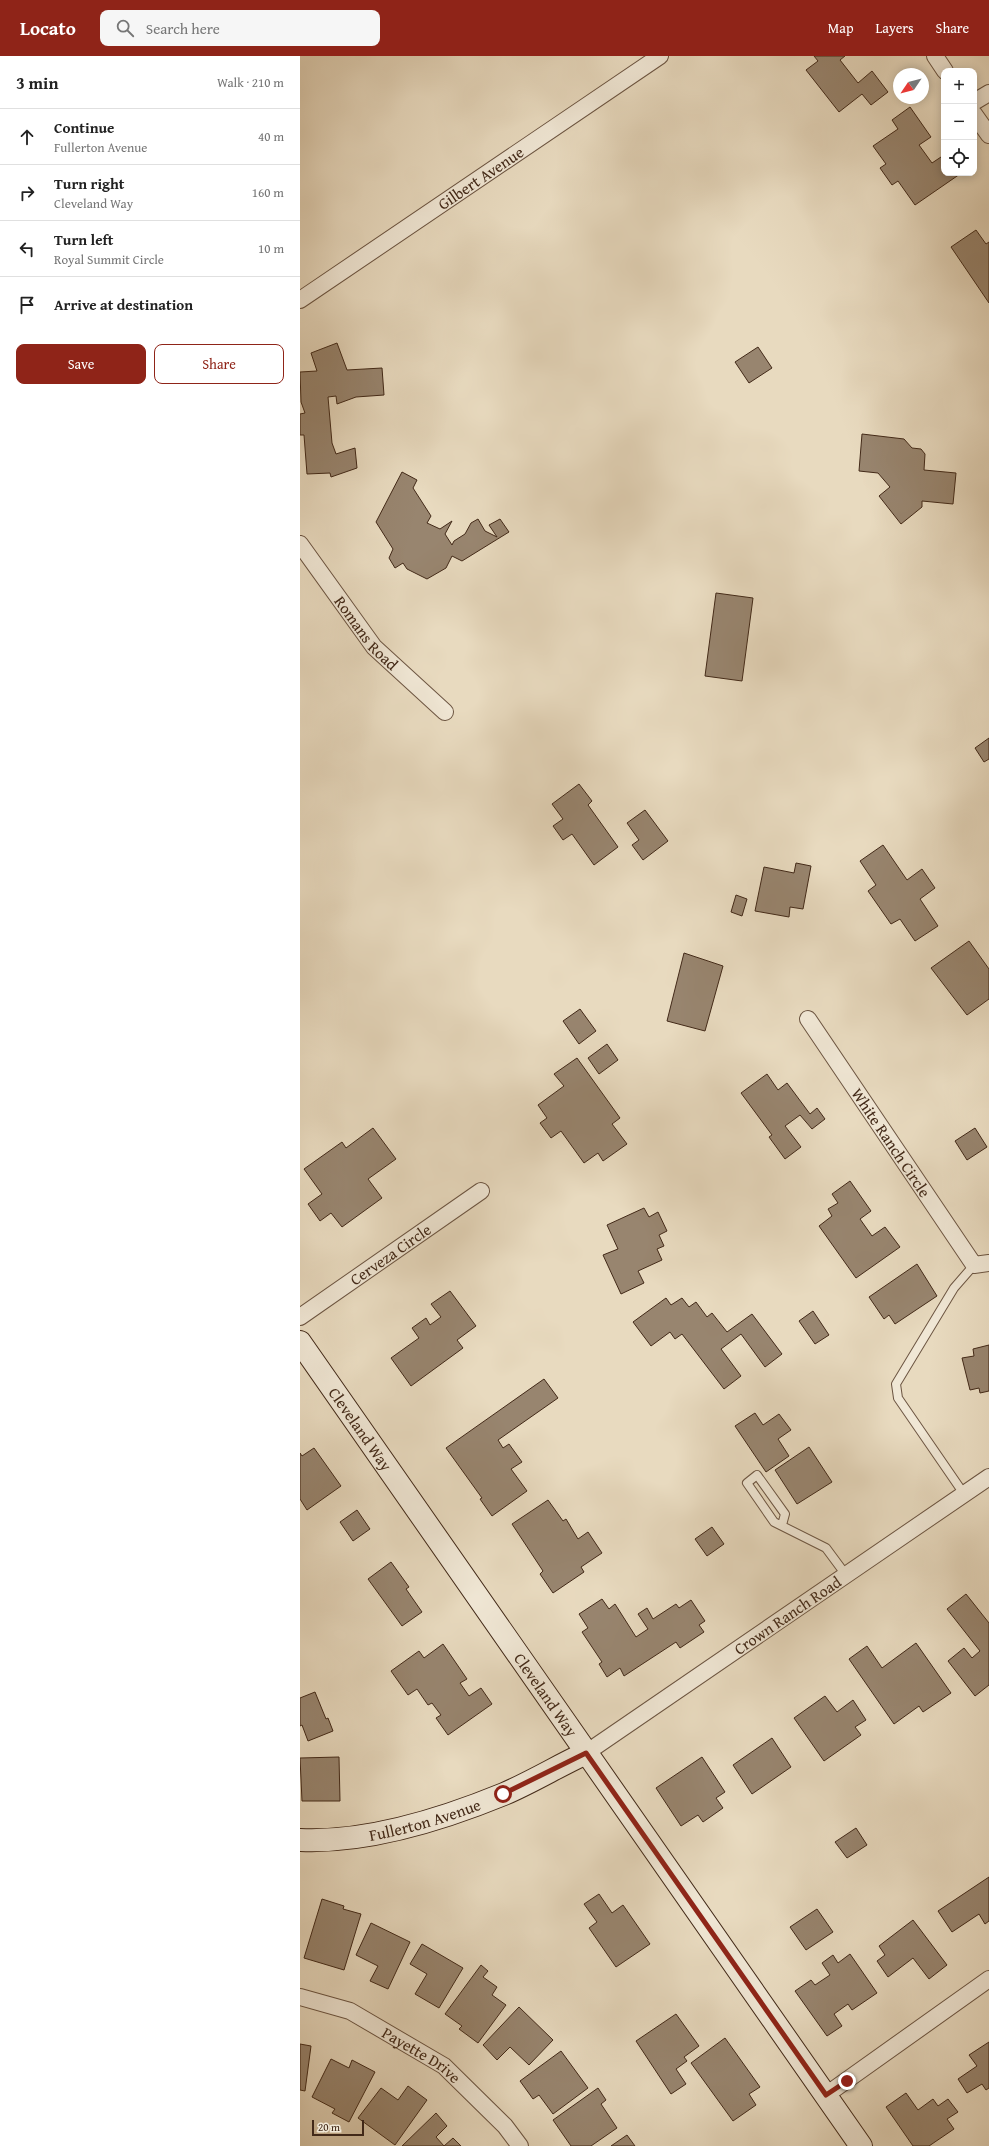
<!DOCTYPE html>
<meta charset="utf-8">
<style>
body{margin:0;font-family:"Gentium Book Plus",serif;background:#f6f6f6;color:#222}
.controls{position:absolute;right:12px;top:12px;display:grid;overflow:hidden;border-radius:8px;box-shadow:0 2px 10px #0003}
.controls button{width:36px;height:36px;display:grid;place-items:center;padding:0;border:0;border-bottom:1px solid #e0e0e0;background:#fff;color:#222;font:20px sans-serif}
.compass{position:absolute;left:593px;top:12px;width:36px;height:36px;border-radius:50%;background:#fff;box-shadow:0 2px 10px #0003;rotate:235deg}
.scale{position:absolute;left:12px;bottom:10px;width:52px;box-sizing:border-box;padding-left:4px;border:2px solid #422918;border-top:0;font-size:11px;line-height:14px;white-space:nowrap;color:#422918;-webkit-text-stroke:3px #f0e7d5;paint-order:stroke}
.stop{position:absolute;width:12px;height:12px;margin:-9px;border:3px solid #8f2418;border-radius:50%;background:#fff}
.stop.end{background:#8f2418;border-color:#fff;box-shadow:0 1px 4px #0008}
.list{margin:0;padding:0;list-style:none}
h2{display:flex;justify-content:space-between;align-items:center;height:52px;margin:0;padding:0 16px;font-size:17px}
h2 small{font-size:13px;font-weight:400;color:#767676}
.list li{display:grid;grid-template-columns:26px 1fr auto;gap:12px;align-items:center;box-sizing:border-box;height:56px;padding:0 16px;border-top:1px solid #e0e0e0}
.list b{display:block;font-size:15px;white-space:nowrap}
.list p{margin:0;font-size:13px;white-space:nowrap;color:#767676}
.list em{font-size:13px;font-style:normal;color:#767676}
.actions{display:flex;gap:8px;padding:12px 16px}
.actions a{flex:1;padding:9px 0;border:1px solid #8f2418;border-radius:8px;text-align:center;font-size:14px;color:#8f2418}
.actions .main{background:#8f2418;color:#fff}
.icon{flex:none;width:22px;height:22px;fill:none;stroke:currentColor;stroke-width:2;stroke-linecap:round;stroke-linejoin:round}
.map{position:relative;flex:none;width:689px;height:2090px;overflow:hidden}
header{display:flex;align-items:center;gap:24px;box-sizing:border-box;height:56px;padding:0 20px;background:#8f2418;color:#fff}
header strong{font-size:19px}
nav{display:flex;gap:22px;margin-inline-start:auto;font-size:14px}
.search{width:280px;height:36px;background:#f6f6f6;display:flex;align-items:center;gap:10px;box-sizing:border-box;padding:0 14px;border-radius:8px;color:#767676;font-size:15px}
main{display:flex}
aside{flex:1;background:#fff}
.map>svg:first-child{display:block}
.building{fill:#98856f;stroke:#422918}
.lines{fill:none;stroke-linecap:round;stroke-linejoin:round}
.lane-casing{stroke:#6c5542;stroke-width:10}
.street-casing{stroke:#6c5542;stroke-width:18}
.secondary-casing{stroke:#422918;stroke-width:24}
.lane{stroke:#f0e7d5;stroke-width:8}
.street{stroke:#f0e7d5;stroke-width:16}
.secondary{stroke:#f0e7d5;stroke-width:22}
.route{stroke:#8f2418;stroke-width:5}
.labels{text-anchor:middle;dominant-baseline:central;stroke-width:3;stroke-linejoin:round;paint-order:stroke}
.street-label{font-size:16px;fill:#422918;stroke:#f0e7d5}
</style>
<header>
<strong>Locato</strong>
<div class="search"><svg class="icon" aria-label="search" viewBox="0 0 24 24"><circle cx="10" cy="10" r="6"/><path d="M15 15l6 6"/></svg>Search here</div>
<nav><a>Map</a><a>Layers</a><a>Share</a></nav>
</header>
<main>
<aside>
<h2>3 min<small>Walk · 210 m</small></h2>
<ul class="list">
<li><svg class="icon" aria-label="ahead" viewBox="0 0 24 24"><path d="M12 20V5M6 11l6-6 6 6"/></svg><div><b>Continue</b><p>Fullerton Avenue</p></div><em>40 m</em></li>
<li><svg class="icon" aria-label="right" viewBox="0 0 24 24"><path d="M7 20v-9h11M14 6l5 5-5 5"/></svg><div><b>Turn right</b><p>Cleveland Way</p></div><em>160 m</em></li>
<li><svg class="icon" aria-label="left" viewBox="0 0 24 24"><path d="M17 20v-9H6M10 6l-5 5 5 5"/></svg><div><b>Turn left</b><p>Royal Summit Circle</p></div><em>10 m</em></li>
<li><svg class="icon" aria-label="arrive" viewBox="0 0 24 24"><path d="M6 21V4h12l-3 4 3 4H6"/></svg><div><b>Arrive at destination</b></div></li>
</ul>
<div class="actions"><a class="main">Save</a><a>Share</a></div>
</aside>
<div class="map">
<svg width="689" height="2090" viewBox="0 0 689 2090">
<rect width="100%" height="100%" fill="#e8dabf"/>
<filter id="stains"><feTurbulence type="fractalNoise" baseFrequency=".005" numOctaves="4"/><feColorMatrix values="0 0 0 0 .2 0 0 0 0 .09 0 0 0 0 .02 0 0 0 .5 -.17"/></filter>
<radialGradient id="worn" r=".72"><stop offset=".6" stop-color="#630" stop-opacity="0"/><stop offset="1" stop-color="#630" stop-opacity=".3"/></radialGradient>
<path class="building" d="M 514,0 L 545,0 L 540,4 L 558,27 L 572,15 L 588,36 L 571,49 L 562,38 L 539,56 L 506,14 L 518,5 Z
M 610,51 L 631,81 L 619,89 L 632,107 L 644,99 L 644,117 L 660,118 L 615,149 L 598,125 L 592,129 L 580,112 L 586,108 L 573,90 L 598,73 L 592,64 Z
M 676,174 L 686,188 L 689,186 L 689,247 L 651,191 Z
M 37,287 L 47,314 L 82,312 L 84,339 L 56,341 L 37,348 L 36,340 L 28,341 L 32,387 L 36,398 L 55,392 L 57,412 L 31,421 L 30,417 L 7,418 L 4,379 L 0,379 L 0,358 L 5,357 L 1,346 L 0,316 L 17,315 L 11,297 Z
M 458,291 L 472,312 L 449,327 L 435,306 Z
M 562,378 L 604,383 L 612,392 L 621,393 L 625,398 L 624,414 L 656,417 L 653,448 L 622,445 L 622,451 L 601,468 L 579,440 L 590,431 L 578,417 L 559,415 Z
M 102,416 L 117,424 L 113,432 L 131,460 L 127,467 L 140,473 L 152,465 L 145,478 L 152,489 L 154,485 L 165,478 L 171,467 L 178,463 L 185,475 L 197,481 L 189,469 L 200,463 L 209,476 L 162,505 L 152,500 L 146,512 L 127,523 L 107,513 L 103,507 L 95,512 L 89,502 L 93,493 L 76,466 Z
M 416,537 L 453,542 L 442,625 L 405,620 Z
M 689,682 L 689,703 L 684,706 L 675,692 Z
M 279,728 L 292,745 L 288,749 L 318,791 L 294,809 L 272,778 L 263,784 L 253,770 L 263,763 L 252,748 Z
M 345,754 L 368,785 L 343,804 L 332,789 L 339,784 L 327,767 Z
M 583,789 L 607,824 L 622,813 L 635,832 L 620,843 L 638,870 L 615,885 L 600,863 L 591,868 L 568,835 L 576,829 L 560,805 Z
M 496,807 L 511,810 L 503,853 L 490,851 L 489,861 L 455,855 L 464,811 L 494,817 Z
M 436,839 L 447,843 L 442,860 L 431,856 Z
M 669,885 L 689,913 L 689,943 L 667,959 L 631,912 Z
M 384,897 L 423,910 L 405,975 L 367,965 Z
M 280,953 L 296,975 L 279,988 L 263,965 Z
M 307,988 L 318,1004 L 299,1018 L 288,1002 Z
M 277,1002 L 320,1062 L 312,1068 L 327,1088 L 303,1105 L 298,1097 L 284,1107 L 261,1075 L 251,1082 L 240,1067 L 247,1062 L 238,1049 L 264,1030 L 254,1018 Z
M 467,1018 L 478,1034 L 487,1027 L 510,1058 L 517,1052 L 525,1063 L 512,1073 L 500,1059 L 485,1070 L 501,1091 L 485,1103 L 469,1081 L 472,1079 L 441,1037 Z
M 73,1072 L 96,1103 L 68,1123 L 82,1142 L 42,1171 L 31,1157 L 20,1165 L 8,1148 L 22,1138 L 4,1113 L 42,1086 L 46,1092 Z
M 675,1072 L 687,1091 L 667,1104 L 655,1085 Z
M 550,1125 L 571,1155 L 560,1163 L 572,1180 L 585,1171 L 600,1191 L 556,1222 L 519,1170 L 532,1160 L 528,1153 L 538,1147 L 532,1138 Z
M 344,1152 L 349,1161 L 358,1156 L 367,1175 L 359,1179 L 364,1190 L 357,1193 L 362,1204 L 338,1215 L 344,1227 L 321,1238 L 303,1199 L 318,1193 L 307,1169 Z
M 617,1208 L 637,1240 L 595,1268 L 589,1259 L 584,1263 L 569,1241 Z
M 150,1235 L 176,1270 L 157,1284 L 163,1292 L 111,1330 L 91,1302 L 119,1282 L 112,1272 L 126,1262 L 130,1269 L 141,1261 L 131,1248 Z
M 366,1242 L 371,1249 L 382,1242 L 389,1251 L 396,1246 L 407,1261 L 412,1257 L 427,1276 L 452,1258 L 482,1298 L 465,1311 L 441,1278 L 421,1293 L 441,1320 L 424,1333 L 382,1278 L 375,1283 L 370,1276 L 351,1290 L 333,1266 Z
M 513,1255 L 529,1279 L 515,1288 L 499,1265 Z
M 689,1289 L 689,1335 L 680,1337 L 679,1332 L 670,1334 L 662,1302 L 674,1300 L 673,1293 Z
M 244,1323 L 258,1342 L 198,1384 L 203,1392 L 209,1388 L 222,1406 L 211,1413 L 227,1435 L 192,1460 L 180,1443 L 182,1442 L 146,1392 Z
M 455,1357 L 463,1369 L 479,1358 L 491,1374 L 478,1383 L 489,1400 L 466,1416 L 435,1370 Z
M 509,1391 L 532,1426 L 497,1448 L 475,1414 Z
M 14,1392 L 41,1430 L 7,1454 L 0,1443 L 0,1397 L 2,1400 Z
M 248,1444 L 263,1465 L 266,1463 L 278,1483 L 288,1476 L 302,1497 L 281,1511 L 284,1516 L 253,1537 L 240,1518 L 243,1515 L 212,1468 Z
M 57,1454 L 70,1473 L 53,1485 L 40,1466 Z
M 412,1471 L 424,1488 L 407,1500 L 395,1483 Z
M 91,1506 L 109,1531 L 106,1533 L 122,1556 L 102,1570 L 68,1523 Z
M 666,1538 L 689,1567 L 689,1629 L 675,1640 L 648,1605 L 664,1592 L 672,1602 L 680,1595 L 647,1553 Z
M 302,1543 L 309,1553 L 315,1548 L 336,1581 L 348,1573 L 338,1558 L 347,1552 L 353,1563 L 376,1548 L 379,1552 L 391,1544 L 405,1565 L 399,1569 L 404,1576 L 380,1592 L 376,1586 L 324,1620 L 320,1612 L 307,1621 L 299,1608 L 302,1606 L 282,1576 L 288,1572 L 279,1558 Z
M 616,1587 L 651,1637 L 623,1656 L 619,1650 L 594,1668 L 549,1603 L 567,1590 L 582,1612 Z
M 143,1588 L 167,1623 L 160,1627 L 169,1640 L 181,1632 L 192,1648 L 148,1679 L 136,1662 L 141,1659 L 132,1647 L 128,1649 L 117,1633 L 108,1639 L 91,1615 L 119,1595 L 124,1602 Z
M 15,1636 L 26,1663 L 28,1662 L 33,1675 L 8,1685 L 2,1669 L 0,1670 L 0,1642 Z
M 525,1640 L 537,1656 L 553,1644 L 566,1664 L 555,1671 L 561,1679 L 524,1705 L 494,1662 Z
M 472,1682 L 491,1711 L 452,1738 L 433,1709 Z
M 39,1701 L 40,1745 L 2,1745 L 0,1702 Z
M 402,1701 L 425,1736 L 416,1742 L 423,1752 L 403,1766 L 398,1759 L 381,1770 L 356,1732 Z
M 556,1772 L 567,1789 L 547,1802 L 535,1786 Z
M 689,1821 L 689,1865 L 685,1868 L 679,1858 L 652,1876 L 638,1855 Z
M 299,1838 L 312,1857 L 323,1849 L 350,1888 L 316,1911 L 289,1872 L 297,1866 L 284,1848 Z
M 22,1843 L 44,1850 L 43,1853 L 61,1858 L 44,1914 L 4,1902 Z
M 517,1853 L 533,1876 L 506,1894 L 490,1871 Z
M 613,1864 L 647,1909 L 629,1923 L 613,1902 L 588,1921 L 577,1905 L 585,1899 L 579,1890 Z
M 71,1867 L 110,1886 L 88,1933 L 70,1925 L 78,1910 L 56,1899 Z
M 122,1888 L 163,1912 L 139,1952 L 115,1938 L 127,1918 L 110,1908 Z
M 550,1898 L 577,1937 L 552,1954 L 548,1948 L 534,1958 L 542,1970 L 527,1980 L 495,1935 L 511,1924 L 515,1929 L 530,1919 L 522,1907 L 533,1899 L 538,1907 Z
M 181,1909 L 188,1915 L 183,1921 L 197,1931 L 192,1939 L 206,1949 L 178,1987 L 159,1973 L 162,1970 L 145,1958 Z
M 219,1951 L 253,1984 L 229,2009 L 210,1991 L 197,2004 L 183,1989 Z
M 376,1958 L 399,1990 L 384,2001 L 387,2005 L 376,2013 L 386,2028 L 371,2038 L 336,1985 Z
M 425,1982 L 460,2031 L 449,2038 L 456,2049 L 433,2065 L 391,2007 Z
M 689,1986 L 689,2032 L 686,2034 L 682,2028 L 667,2037 L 658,2023 L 677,2010 L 669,1999 Z
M 0,1988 L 11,1990 L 5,2035 L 0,2034 Z
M 261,1995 L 288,2032 L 253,2058 L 239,2039 L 233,2043 L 220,2025 Z
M 31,2003 L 49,2012 L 52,2004 L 75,2016 L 49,2066 L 32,2057 L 35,2053 L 12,2041 Z
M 108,2030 L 127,2044 L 95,2089 L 58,2062 L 81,2032 L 98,2044 Z
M 298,2032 L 306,2044 L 301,2048 L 317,2072 L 291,2090 L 271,2090 L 253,2064 Z
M 606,2037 L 618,2054 L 633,2043 L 638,2050 L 648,2043 L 658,2056 L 647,2063 L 654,2073 L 629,2090 L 613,2090 L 586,2051 Z
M 136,2057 L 147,2070 L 136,2081 L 144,2090 L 102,2090 Z
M 327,2079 L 335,2090 L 311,2090 Z
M 153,2082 L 161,2090 L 144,2090 Z"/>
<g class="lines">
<defs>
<path id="lane" d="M 664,1438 L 598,1342 L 596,1328 L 654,1232 L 674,1209
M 482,1469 L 485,1458 L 457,1419 L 447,1427 L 474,1466 L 526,1492 L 546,1519"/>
<g id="street">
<path d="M 635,0 L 645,15"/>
<path d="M 674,46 L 689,37"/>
<path d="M 674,58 L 689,79"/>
<path id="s1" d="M 0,244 L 360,0"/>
<path id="s2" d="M 0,488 L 74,591 L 145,656"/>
<path id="s3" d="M 508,963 L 674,1209 L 689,1207"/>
<path id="s4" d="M 0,1261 L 181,1135"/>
<path id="s5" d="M 286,1697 L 689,1421"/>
<path id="s6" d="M 0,1941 L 50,1955 L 144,2010 L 205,2070 L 220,2090"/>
<path d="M 526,2039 L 689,1923"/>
</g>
<g id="secondary">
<path id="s7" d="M 0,1286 L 561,2090"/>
<path id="s8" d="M 0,1784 C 67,1787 143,1763 204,1738 C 232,1726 258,1710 286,1697"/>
</g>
</defs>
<use href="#lane" class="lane-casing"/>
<use href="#street" class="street-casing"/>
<use href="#secondary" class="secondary-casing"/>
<use href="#lane" class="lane"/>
<use href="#street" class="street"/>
<use href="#secondary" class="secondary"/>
</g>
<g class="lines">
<path class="route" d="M 203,1738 L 286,1697 L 526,2039 L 547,2025"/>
</g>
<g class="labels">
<g class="street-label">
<text stroke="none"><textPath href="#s1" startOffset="218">Gilbert Avenue</textPath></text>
<text stroke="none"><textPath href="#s2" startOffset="111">Romans Road</textPath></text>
<text stroke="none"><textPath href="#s3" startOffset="149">White Ranch Circle</textPath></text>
<text stroke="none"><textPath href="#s4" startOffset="110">Cerveza Circle</textPath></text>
<text stroke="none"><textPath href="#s7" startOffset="106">Cleveland Way</textPath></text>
<text stroke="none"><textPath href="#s5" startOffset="244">Crown Ranch Road</textPath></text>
<text stroke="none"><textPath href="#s7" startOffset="430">Cleveland Way</textPath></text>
<text stroke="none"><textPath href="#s8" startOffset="127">Fullerton Avenue</textPath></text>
<text stroke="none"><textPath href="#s6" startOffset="136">Payette Drive</textPath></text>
</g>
</g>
<rect width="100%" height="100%" filter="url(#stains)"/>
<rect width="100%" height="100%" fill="url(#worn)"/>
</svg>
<div class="controls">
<button>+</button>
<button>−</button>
<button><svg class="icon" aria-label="locate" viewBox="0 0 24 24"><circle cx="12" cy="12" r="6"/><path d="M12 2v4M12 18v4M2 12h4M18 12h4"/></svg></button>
</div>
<svg class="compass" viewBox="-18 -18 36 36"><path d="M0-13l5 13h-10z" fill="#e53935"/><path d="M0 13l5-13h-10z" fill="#767676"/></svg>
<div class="scale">20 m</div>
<div class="stop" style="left:203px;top:1738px"></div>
<div class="stop end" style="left:547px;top:2025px"></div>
</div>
</main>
